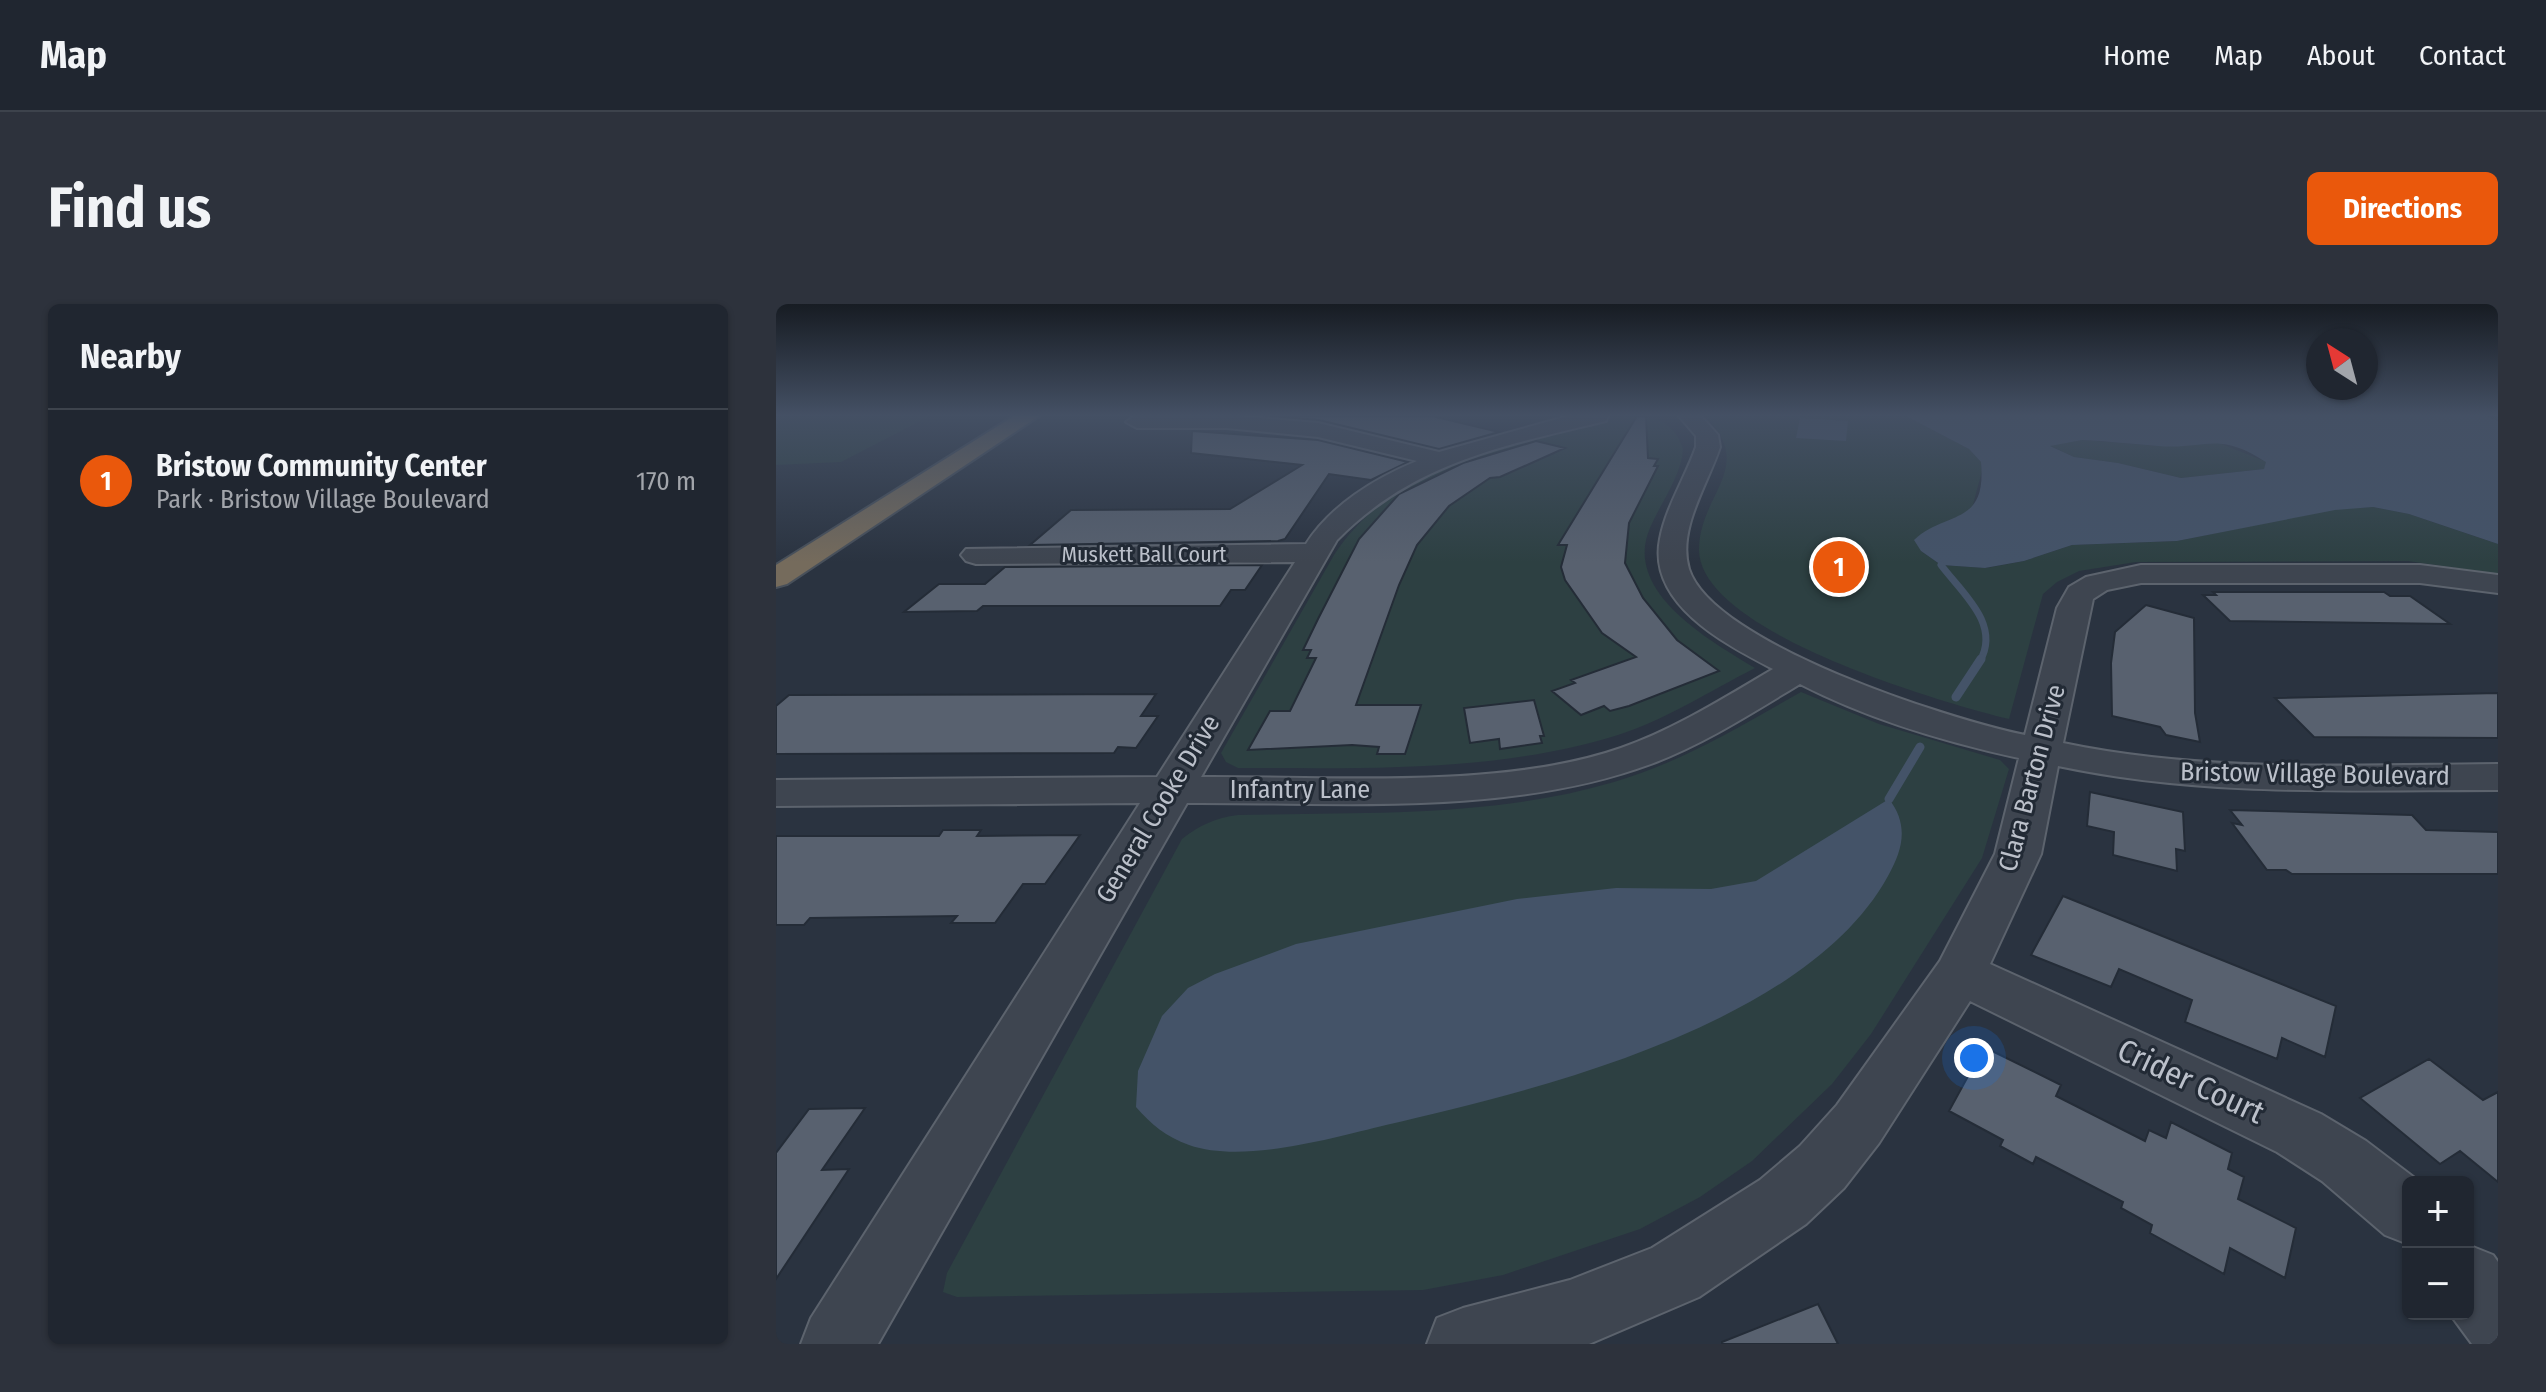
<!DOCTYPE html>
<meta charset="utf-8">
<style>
body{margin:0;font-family:"Fira Sans Condensed",sans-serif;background:#2d323c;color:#f1f3f6}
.controls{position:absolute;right:24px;bottom:24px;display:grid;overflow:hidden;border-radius:12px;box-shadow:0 2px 6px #0004}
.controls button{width:72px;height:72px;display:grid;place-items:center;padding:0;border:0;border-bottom:2px solid #3d434c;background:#202630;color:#f1f3f6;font:40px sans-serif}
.compass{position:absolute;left:1530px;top:24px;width:72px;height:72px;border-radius:50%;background:#202630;box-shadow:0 2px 6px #0004;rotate:324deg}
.you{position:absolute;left:1198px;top:754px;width:28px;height:28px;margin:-20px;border:6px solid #fff;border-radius:50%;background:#1a73e8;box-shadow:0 0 0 12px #1a73e833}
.badge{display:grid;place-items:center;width:52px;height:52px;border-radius:50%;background:#ea580c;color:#fff;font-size:26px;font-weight:700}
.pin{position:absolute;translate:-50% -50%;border:4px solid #fff;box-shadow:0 2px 8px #0006}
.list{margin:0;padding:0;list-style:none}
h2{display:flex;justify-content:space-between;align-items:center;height:104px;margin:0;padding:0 32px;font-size:34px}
h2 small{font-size:26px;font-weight:400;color:#a2a5ab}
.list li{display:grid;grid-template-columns:52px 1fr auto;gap:24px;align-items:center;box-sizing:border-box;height:144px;padding:0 32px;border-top:2px solid #3d434c}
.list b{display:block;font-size:30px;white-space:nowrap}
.list p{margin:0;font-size:26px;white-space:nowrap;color:#a2a5ab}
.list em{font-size:26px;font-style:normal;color:#a2a5ab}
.map{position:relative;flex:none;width:1722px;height:1040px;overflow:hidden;border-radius:12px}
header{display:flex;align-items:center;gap:48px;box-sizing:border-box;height:112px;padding:0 40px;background:#202630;border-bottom:2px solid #3d434c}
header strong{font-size:38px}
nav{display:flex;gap:44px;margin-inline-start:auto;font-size:28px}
.intro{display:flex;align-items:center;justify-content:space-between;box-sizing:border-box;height:192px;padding:0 48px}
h1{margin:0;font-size:56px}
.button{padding:20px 36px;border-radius:12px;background:#ea580c;color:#fff;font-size:28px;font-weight:700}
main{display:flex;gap:48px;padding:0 48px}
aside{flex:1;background:#202630;border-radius:12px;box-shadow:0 2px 6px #0004}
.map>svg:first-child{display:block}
.green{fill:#2d4042}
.water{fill:#445368;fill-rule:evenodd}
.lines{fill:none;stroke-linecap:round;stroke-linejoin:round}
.stream-far1{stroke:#445368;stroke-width:7}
.stream{stroke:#445368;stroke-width:9}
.building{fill:#58616f;stroke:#242c37;stroke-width:2}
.minor-casing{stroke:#5c636d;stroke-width:4}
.highway-casing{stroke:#48505a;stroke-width:4}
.minor{fill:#3e4550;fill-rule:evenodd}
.highway{fill:#756b5c;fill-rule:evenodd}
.labels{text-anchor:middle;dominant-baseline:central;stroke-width:6;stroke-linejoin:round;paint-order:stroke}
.far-street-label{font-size:22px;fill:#bbc0ca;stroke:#222a35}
.street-label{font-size:26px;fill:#bbc0ca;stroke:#222a35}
.near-street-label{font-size:32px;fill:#bbc0ca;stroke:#222a35}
</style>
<header>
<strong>Map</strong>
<nav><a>Home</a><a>Map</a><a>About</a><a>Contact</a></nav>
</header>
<div class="intro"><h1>Find us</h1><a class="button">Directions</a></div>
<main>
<aside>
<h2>Nearby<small></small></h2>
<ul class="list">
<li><span class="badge">1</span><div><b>Bristow Community Center</b><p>Park · Bristow Village Boulevard</p></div><em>170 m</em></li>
</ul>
</aside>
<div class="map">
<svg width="1722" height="1040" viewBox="0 0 1722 1040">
<rect width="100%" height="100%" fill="#2a3340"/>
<path class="green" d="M 0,112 L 154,112 L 65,158 L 0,161 Z
M 841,112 C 870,112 897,112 907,145 C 906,171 884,200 874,224 C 846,288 935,337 979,364 C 934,387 889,416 842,431 C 719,469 590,464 462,464 L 450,458 L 445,449 L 558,251 C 620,157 738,136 841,112 Z
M 929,112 L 1130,112 L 1193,145 L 1205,158 L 1206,167 L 1196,204 L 1189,212 L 1172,218 L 1145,247 L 1165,261 L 1210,264 L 1248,257 L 1296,241 L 1401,237 L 1559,205 L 1597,203 L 1633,210 L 1722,240 L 1722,270 L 1632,257 L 1360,258 L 1303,267 L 1281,278 L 1267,290 L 1233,415 C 1168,399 924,329 923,246 C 923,190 981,163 929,112 Z
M 1306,136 L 1382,142 L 1440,138 L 1491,158 L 1488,165 L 1405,174 L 1342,159 L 1298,153 L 1273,141 Z
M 1025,388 L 1103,420 L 1224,456 L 1233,465 L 1206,554 L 1095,730 L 1056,780 L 976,857 L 924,893 L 864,925 L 727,971 L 647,986 L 181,993 L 167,988 L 171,969 L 406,535 C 424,521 439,514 462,511 C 589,508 716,514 838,478 C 906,458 965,422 1025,388 Z"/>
<path class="water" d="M 1130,112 L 1711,112 L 1722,117 L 1722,240 L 1633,210 L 1597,203 L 1559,206 L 1401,237 L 1296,241 L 1248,257 L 1209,264 L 1165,261 L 1145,247 L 1138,236 C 1170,206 1211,223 1205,158 L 1193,145 ZM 1306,136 C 1331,137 1356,140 1382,142 C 1431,146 1440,126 1490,158 L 1488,165 L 1405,174 L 1342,159 L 1298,153 L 1274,142 Z
M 1024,114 L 1072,117 L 1070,137 L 1020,134 Z
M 1113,495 C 1133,521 1127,545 1112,572 C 1031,720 763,786 610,821 C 556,834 467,860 413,841 C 390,833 375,820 360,803 L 362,767 L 386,712 L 412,684 L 439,670 L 520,640 L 741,595 L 840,584 L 935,585 L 980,577 Z"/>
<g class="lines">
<path class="stream-far1" d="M 1165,261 C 1186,289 1225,320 1204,357"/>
<path class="stream" d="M 1180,393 L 1205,355
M 1113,495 L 1144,443"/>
</g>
<path class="building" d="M 499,112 L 656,112 L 723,128 L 663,145 L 543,116 Z
M 861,112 L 870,112 L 872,154 L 882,155 L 878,162 L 882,162 L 853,219 L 849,259 L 867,294 L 901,336 L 943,367 L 853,402 L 834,407 L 828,402 L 805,411 L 776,387 L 799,379 L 795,376 L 860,353 L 826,329 L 789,276 L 785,263 L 791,241 L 782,241 Z
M 416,127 L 542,136 L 632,158 L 595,176 L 553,170 L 509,235 L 502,237 L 254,241 L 295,206 L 454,205 L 526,161 L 415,149 Z
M 760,137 L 789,144 L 724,173 L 714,174 L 673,202 L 641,241 L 623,281 L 580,401 L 645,401 L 629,450 L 601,450 L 603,443 L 576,441 L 472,446 L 494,407 L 514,407 L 540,354 L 531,354 L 535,346 L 527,346 L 542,315 L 583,235 L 623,190 L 687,159 Z
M 486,261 L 469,286 L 455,286 L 444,302 L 207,302 L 201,307 L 128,308 L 163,280 L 209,280 L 229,263 Z
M 1437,288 L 1608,288 L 1614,292 L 1634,292 L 1674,320 L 1454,317 L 1427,291 L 1440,291 Z
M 1370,301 L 1418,314 L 1419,409 L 1424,438 L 1390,431 L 1384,423 L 1336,412 L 1335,359 L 1339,328 Z
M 1722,389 L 1722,434 L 1538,433 L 1499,394 Z
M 380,390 L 365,412 L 382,412 L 360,444 L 342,443 L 338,449 L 0,450 L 0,402 L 13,391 Z
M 758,396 L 768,432 L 764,432 L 766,439 L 724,445 L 723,435 L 694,439 L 688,404 Z
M 1314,488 L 1407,508 L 1409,547 L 1400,545 L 1401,567 L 1337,551 L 1338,528 L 1311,522 Z
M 1454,506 L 1636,511 L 1650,526 L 1722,528 L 1722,570 L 1516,570 L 1510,566 L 1491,566 L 1456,519 L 1466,521 Z
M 167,526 L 205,526 L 201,532 L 304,531 L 269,580 L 247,580 L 219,619 L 175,619 L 181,612 L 34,614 L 28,621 L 0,621 L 0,532 L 163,532 Z
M 1287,592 L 1560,702 L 1549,753 L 1506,734 L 1501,755 L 1409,718 L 1416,696 L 1343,665 L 1335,683 L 1255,651 Z
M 1208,743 L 1285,781 L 1280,792 L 1369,837 L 1373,826 L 1390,834 L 1395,818 L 1456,849 L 1452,865 L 1468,873 L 1462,895 L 1520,924 L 1509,974 L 1454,944 L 1448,970 L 1374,929 L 1376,921 L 1345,904 L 1347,898 L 1260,853 L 1257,860 L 1224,842 L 1227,836 L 1173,807 Z
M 1653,755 L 1707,796 L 1722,788 L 1722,878 L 1684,847 L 1664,860 L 1584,794 Z
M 89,804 L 46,866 L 73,865 L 0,975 L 0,849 L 33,805 Z
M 1042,1000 L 1062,1040 L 946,1040 L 946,1038 Z"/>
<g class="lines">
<defs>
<path id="minor" d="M 358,112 L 460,112 L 542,119 L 663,148 L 792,112 L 832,112 L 830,117 C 727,142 638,158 561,236 L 425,473 C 553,472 725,486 845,444 C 899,425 948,394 997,365 C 949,340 871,300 884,235 C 890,203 909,174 920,143 L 920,132 L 903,112 L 925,112 L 942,131 L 944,143 C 932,180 901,225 913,265 C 937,340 1175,416 1249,431 L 1281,304 L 1293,283 L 1310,273 L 1365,261 L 1644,261 L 1722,271 L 1722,289 L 1644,279 L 1365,279 L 1331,286 L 1317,295 L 1287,439 C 1430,469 1577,461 1722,460 L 1722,486 C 1575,486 1427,493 1282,462 L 1265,550 L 1214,660 L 1545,810 L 1590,837 L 1644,878 L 1632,878 L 1632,940 L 1609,931 L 1546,877 L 1501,848 L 1194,697 L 1103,839 L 1068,884 L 1030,920 L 923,993 L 813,1040 L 651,1040 L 661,1014 L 687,1004 L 794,976 L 876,944 L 984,876 L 1024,842 L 1061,801 L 1164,657 L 1219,550 L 1243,454 C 1169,438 1092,415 1024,380 C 976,409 928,440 875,460 C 732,513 561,498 411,499 L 102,1040 L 25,1040 L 35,1014 L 364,499 L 0,502 L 0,476 L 381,473 L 519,258 L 200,260 L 190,257 L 185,251 L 190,245 L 530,240 C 554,202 599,174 641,157 L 542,133 L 451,124 L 361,124 L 350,118 Z
M 1692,941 L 1717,951 L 1722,958 L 1722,1040 L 1696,1040 L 1674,1010 L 1692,1010 Z"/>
<path id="highway" d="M 238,112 L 263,112 L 11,280 L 0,283 L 0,261 Z"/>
</defs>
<use href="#minor" class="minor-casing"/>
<use href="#highway" class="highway-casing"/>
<use href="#minor" class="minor"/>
<use href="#highway" class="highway"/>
</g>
<linearGradient id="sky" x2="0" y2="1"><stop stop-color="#171c23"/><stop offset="0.43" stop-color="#445064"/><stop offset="1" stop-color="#445064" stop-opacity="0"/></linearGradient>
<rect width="1722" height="258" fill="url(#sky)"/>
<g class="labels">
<g class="far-street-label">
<text x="368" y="250">Muskett Ball Court</text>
</g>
<g class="street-label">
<text transform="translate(1539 470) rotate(1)">Bristow Village Boulevard</text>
<text transform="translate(1256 474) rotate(-75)">Clara Barton Drive</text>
<text x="524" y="485">Infantry Lane</text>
<text transform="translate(382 505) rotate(-59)">General Cooke Drive</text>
</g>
<g class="near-street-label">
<text transform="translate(1415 777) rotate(25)">Crider Court</text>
</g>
</g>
</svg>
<div class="controls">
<button>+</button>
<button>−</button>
</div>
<svg class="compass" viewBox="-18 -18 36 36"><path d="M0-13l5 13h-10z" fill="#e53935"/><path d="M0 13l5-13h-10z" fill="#a2a5ab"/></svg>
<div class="you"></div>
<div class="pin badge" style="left:1063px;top:263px">1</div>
</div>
</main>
